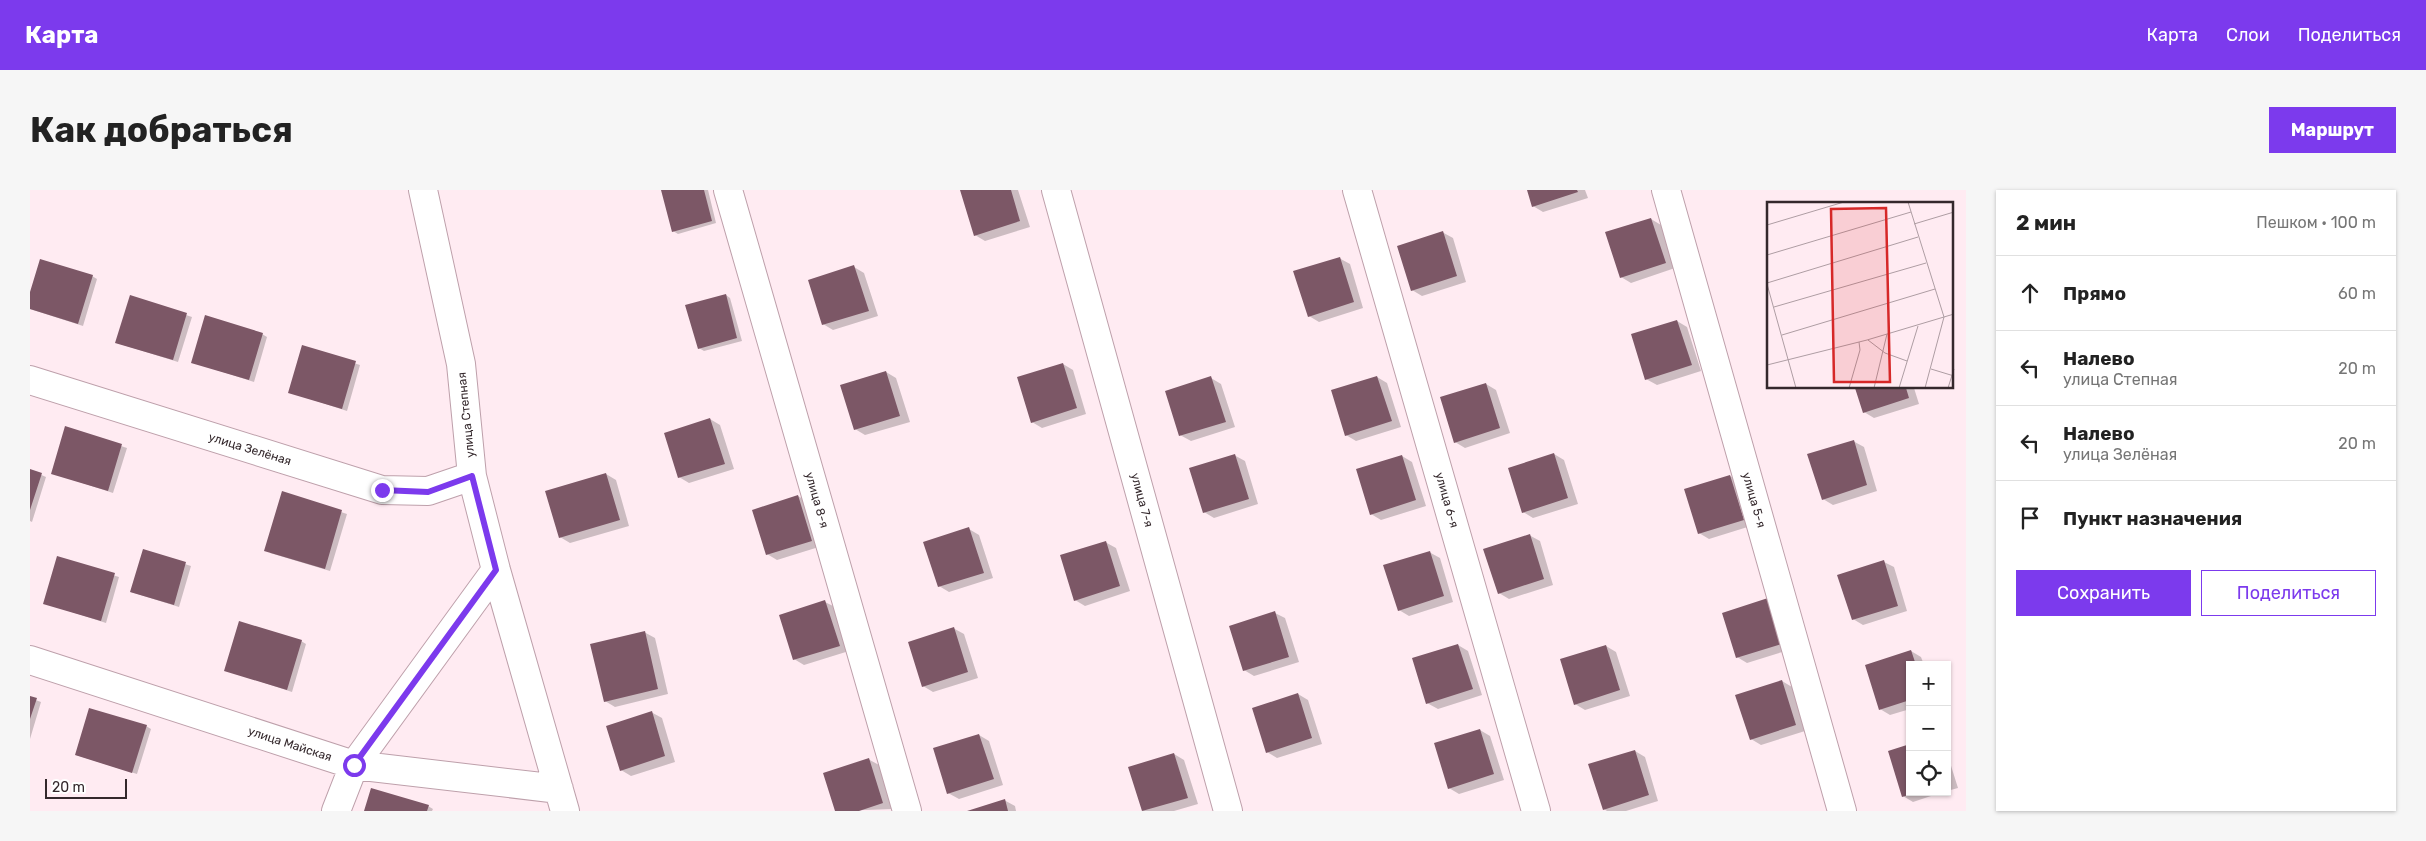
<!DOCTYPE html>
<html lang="ru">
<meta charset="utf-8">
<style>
body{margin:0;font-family:Rubik,sans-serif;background:#f6f6f6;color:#222}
.controls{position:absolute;right:15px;bottom:15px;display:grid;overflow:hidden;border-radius:0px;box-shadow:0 1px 4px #0004}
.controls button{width:45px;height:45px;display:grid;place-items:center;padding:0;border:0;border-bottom:1px solid #e0e0e0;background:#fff;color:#222;font:25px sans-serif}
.scale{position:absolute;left:15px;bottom:12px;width:82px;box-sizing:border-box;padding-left:5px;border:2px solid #34282c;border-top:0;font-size:14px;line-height:18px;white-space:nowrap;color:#34282c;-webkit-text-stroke:4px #fff;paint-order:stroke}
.stop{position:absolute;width:15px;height:15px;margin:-11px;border:4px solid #7c3aed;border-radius:50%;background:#fff}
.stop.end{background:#7c3aed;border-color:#fff;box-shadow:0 1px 5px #0008}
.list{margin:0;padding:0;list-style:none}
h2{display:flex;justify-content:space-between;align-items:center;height:65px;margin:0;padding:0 20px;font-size:21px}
h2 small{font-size:16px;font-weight:400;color:#767676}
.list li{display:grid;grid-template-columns:32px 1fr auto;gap:15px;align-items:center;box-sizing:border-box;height:75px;padding:0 20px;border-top:1px solid #e0e0e0}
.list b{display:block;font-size:19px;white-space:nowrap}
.list p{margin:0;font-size:16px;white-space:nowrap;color:#767676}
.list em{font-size:16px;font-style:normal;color:#767676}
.actions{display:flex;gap:10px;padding:15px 20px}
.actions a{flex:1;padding:11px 0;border:1px solid #7c3aed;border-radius:0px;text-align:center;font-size:18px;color:#7c3aed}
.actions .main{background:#7c3aed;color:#fff}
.icon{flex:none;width:28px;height:28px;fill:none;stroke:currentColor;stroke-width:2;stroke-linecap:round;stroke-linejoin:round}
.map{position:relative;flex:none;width:1936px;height:621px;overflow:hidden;border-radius:0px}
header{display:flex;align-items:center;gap:30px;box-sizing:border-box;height:70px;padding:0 25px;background:#7c3aed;color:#fff}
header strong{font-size:24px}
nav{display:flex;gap:28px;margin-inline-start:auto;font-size:18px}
.intro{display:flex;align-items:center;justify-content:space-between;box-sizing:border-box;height:120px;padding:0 30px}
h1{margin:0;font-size:35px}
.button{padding:12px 22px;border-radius:0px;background:#7c3aed;color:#fff;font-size:18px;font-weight:700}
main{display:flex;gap:30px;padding:0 30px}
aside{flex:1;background:#fff;border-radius:0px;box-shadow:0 1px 4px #0004}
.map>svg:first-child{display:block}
.shadow{fill:#0003}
.building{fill:#7c5766}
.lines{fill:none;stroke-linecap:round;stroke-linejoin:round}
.minor-casing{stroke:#bea0ab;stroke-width:30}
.minor{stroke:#fff;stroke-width:28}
.route{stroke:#7c3aed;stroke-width:6}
.labels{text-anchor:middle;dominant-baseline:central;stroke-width:5;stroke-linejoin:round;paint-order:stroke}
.street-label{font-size:12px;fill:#34282c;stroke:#fff}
.inset-road{fill:none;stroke:#ae9da3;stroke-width:1}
.view{fill:#d62828;fill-opacity:0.15;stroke:#d62828;stroke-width:2.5}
.inset-edge{fill:none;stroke:#34282c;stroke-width:2.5}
</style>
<header>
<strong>Карта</strong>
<nav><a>Карта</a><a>Слои</a><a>Поделиться</a></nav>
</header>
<div class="intro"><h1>Как добраться</h1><a class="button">Маршрут</a></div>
<main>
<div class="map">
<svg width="1936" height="621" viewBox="0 0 1936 621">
<rect width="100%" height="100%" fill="#ffebf2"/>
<path class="shadow" d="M 632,0 L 678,0 L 686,33 L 648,44 L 643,41 Z
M 935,0 L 988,0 L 1000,37 L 955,51 L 945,45 Z
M 1498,0 L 1555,0 L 1558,8 L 1513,22 L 1503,16 Z
M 1621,29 L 1631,35 L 1645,78 L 1601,93 L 1591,87 Z
M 1412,42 L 1423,48 L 1436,92 L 1392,106 L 1382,100 Z
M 1309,68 L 1320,74 L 1333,118 L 1289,132 L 1279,126 Z
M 824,77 L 834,83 L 848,126 L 803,140 L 793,134 Z
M 62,86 L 67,89 L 53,136 L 0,119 L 0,106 Z
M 696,105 L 700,108 L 712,151 L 674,161 L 669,158 Z
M 101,107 L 162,127 L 148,172 L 87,153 Z
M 1647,131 L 1657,137 L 1671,181 L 1627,195 L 1616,189 Z
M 232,144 L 237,147 L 224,192 L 162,172 Z
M 273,157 L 330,175 L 317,221 L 259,202 Z
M 1033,174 L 1043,180 L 1056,224 L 1012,238 L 1002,232 Z
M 856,182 L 866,188 L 880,232 L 835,245 L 825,239 Z
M 1347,187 L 1357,193 L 1371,237 L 1326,251 L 1316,245 Z
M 1181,188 L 1191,194 L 1205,237 L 1161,251 L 1150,245 Z
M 1456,194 L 1466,200 L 1480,243 L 1435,258 L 1425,252 Z
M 1826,198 L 1884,198 L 1889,214 L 1844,228 L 1834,222 Z
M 680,229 L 690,235 L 704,279 L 659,293 L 649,287 Z
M 36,238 L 97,258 L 83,303 L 22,283 Z
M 1823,251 L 1834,257 L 1847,301 L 1803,315 L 1793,309 Z
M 1524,264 L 1534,270 L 1548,314 L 1503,328 L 1493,322 Z
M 1204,265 L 1215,271 L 1228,314 L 1184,328 L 1174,322 Z
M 1372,266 L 1382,272 L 1396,316 L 1351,330 L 1341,324 Z
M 0,280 L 16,287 L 2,332 L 0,331 Z
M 576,284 L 586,290 L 599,336 L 540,353 L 530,347 Z
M 1700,286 L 1710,292 L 1724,335 L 1679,349 L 1669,343 Z
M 253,303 L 317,324 L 300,381 L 240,363 Z
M 768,306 L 778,312 L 792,356 L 747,370 L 737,364 Z
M 939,339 L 949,345 L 963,388 L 919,402 L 909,396 Z
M 1499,345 L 1510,351 L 1523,395 L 1479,409 L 1469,403 Z
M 1075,352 L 1086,358 L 1100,401 L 1055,416 L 1045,410 Z
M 114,361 L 161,376 L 149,417 L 101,402 Z
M 1399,362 L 1410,368 L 1423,412 L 1379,426 L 1369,420 Z
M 28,368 L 89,387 L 76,433 L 14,413 Z
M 1854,372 L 1864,377 L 1877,421 L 1833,435 L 1823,429 Z
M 795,412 L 805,417 L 819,461 L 774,475 L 764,469 Z
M 1748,416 L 1762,459 L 1717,473 L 1707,467 Z
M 1245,423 L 1255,428 L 1269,472 L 1224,486 L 1214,480 Z
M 923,438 L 934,444 L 948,488 L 903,502 L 893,496 Z
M 614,442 L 625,448 L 638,504 L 585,517 L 575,511 Z
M 271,451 L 276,454 L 262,502 L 195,480 Z
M 1428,455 L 1438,461 L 1452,505 L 1408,519 L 1397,513 Z
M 1576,456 L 1586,462 L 1600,506 L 1555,520 L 1545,514 Z
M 1881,461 L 1891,467 L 1894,475 L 1880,475 L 1880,519 L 1860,525 L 1850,519 Z
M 1752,491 L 1762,497 L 1775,541 L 1731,555 L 1721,549 Z
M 1268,504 L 1278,510 L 1292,554 L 1247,568 L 1237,562 Z
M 0,508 L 11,512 L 0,549 Z
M 621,522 L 632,528 L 645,572 L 601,586 L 591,580 Z
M 116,536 L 121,539 L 107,584 L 46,565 Z
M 1450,540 L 1460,546 L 1474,590 L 1429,604 L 1419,598 Z
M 949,545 L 959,551 L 973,595 L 929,609 L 918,603 Z
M 1605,561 L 1615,567 L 1628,611 L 1596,621 L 1577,621 L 1574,619 Z
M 1917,563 L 1928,598 L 1917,601 Z
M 1144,564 L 1154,570 L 1168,614 L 1144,621 L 1113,621 L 1100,578 Z
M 838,569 L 849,575 L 863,619 L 806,621 Z
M 1880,602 L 1913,602 L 1883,612 L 1873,606 Z
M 974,610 L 985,616 L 986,621 L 940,621 Z
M 398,616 L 403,619 L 402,621 L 336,621 Z"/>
<path class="building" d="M 631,0 L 674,0 L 682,31 L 642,42 Z
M 930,0 L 981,0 L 990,31 L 944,46 Z
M 1497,0 L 1547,0 L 1548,2 L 1502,17 Z
M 1621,28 L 1636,73 L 1590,88 L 1575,42 Z
M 1413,41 L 1427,86 L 1381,101 L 1367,56 Z
M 1310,67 L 1324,112 L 1278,127 L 1263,81 Z
M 10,69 L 63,85 L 48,134 L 0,119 L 0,102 Z
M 824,75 L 839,121 L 792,135 L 778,90 Z
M 696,104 L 707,148 L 668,159 L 655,115 Z
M 100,105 L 157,123 L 143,170 L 85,153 Z
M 175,125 L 233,143 L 219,190 L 161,173 Z
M 1647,130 L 1662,175 L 1615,190 L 1601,144 Z
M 272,155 L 326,171 L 312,219 L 258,203 Z
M 1033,173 L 1047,218 L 1001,233 L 987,187 Z
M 856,181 L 870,226 L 824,240 L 810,195 Z
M 1181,186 L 1196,232 L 1149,246 L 1135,201 Z
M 1347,186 L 1362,231 L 1315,246 L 1301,200 Z
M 1456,193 L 1470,238 L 1424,253 L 1410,207 Z
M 1825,198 L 1876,198 L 1879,208 L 1833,223 Z
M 680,228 L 695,274 L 648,288 L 634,243 Z
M 35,236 L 92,254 L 78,301 L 21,284 Z
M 1824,250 L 1837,295 L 1792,310 L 1777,264 Z
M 1524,263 L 1538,308 L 1492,323 L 1478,278 Z
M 1205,264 L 1219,309 L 1173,323 L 1159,278 Z
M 1372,265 L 1386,310 L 1340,325 L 1326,279 Z
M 0,279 L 12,283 L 0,320 Z
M 576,283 L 590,330 L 529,348 L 515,301 Z
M 1700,285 L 1714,330 L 1668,344 L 1654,299 Z
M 252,301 L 312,320 L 295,379 L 234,361 Z
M 768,305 L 782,351 L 736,365 L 722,320 Z
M 939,337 L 954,383 L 908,397 L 893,352 Z
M 1500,344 L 1514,389 L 1468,404 L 1453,359 Z
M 1076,351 L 1090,396 L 1044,411 L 1030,365 Z
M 113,359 L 156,372 L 144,415 L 100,402 Z
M 1400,361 L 1414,406 L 1368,421 L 1353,375 Z
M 27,366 L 85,383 L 71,431 L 13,414 Z
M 1854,370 L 1868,416 L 1822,430 L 1807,385 Z
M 1738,408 L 1752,454 L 1706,468 L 1692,423 Z
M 795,410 L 810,456 L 763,470 L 749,425 Z
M 1245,421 L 1259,467 L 1213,481 L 1199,436 Z
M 209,431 L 272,450 L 257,500 L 194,481 Z
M 924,437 L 938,482 L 892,497 L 878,452 Z
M 615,441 L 628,499 L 574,512 L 560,454 Z
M 1428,454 L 1443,499 L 1396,514 L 1382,468 Z
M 1576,455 L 1590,500 L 1544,515 L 1530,469 Z
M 1881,460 L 1886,475 L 1880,475 L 1880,510 L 1849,520 L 1835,475 Z
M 1752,490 L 1766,535 L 1720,550 L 1705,505 Z
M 1268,503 L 1282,548 L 1236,563 L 1222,518 Z
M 0,506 L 7,508 L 0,529 Z
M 59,518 L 117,535 L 102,583 L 45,565 Z
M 622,521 L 635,566 L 590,581 L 576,536 Z
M 1450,539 L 1464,584 L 1418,599 L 1404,553 Z
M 949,544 L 964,589 L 917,604 L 903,558 Z
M 1880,554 L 1880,602 L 1885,603 L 1872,607 L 1858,561 Z
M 1605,560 L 1619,605 L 1573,620 L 1558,574 Z
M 1144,563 L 1158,608 L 1112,621 L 1098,577 Z
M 839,568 L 853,613 L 829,621 L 805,621 L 793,583 Z
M 341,598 L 399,615 L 397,621 L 334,621 Z
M 975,609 L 978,621 L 937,621 Z"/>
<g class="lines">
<defs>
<path id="minor" d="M 393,0 L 431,174 L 442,286 L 466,380 L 535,621
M 698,0 L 877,621
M 1026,0 L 1198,621
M 1327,0 L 1506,621
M 1636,0 L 1812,621
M 0,190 L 352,300 L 398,301 L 442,286
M 0,470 L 324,575 L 529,599
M 306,621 L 324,575 L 466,380"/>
</defs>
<use href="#minor" class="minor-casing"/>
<use href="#minor" class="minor"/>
</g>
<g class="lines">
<path class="route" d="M 324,575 L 466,380 L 442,286 L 398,302 L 352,300"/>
</g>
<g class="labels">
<g class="street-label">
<text transform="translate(436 225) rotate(-96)">улица Степная</text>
<text transform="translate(220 259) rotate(17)">улица Зелёная</text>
<text transform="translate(787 310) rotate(74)">улица 8-я</text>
<text transform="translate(1112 310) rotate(75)">улица 7-я</text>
<text transform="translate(1417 310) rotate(74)">улица 6-я</text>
<text transform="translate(1724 310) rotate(74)">улица 5-я</text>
<text transform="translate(260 554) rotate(18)">улица Майская</text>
</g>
</g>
<g transform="translate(1737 12)">
<rect width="186" height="186" fill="#ffebf2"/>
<path class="inset-road" d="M 141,0 L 177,115 L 158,186M 147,22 L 187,10M 0,23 L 77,0M 0,53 L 144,10M 0,81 L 151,35M 0,82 L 29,186M 7,105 L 159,61M 15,133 L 168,87M 101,138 L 118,151 L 140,159M 0,163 L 100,138 L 187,112M 164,167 L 187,174M 82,186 L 93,148 L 92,140M 107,186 L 120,132M 132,186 L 151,124M 181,186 L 187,167"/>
<path class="view" d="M 119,6 L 123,180 L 67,180 L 64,7 Z"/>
<rect width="186" height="186" class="inset-edge"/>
</g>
</svg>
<div class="controls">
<button>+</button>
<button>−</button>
<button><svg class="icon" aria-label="locate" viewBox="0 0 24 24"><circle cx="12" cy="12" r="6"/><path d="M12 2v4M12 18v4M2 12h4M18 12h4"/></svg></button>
</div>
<div class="scale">20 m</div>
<div class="stop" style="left:324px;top:575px"></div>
<div class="stop end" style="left:352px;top:300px"></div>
</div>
<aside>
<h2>2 мин<small>Пешком · 100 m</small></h2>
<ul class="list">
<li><svg class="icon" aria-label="ahead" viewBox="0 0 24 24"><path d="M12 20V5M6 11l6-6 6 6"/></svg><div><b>Прямо</b></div><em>60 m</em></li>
<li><svg class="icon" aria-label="left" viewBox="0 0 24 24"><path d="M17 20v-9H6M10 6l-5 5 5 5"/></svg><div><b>Налево</b><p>улица Степная</p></div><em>20 m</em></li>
<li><svg class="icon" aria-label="left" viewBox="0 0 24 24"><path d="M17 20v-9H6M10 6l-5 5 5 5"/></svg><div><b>Налево</b><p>улица Зелёная</p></div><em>20 m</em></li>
<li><svg class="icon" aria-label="arrive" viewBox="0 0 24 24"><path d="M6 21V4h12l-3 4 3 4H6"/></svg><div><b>Пункт назначения</b></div></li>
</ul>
<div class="actions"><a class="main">Сохранить</a><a>Поделиться</a></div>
</aside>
</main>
